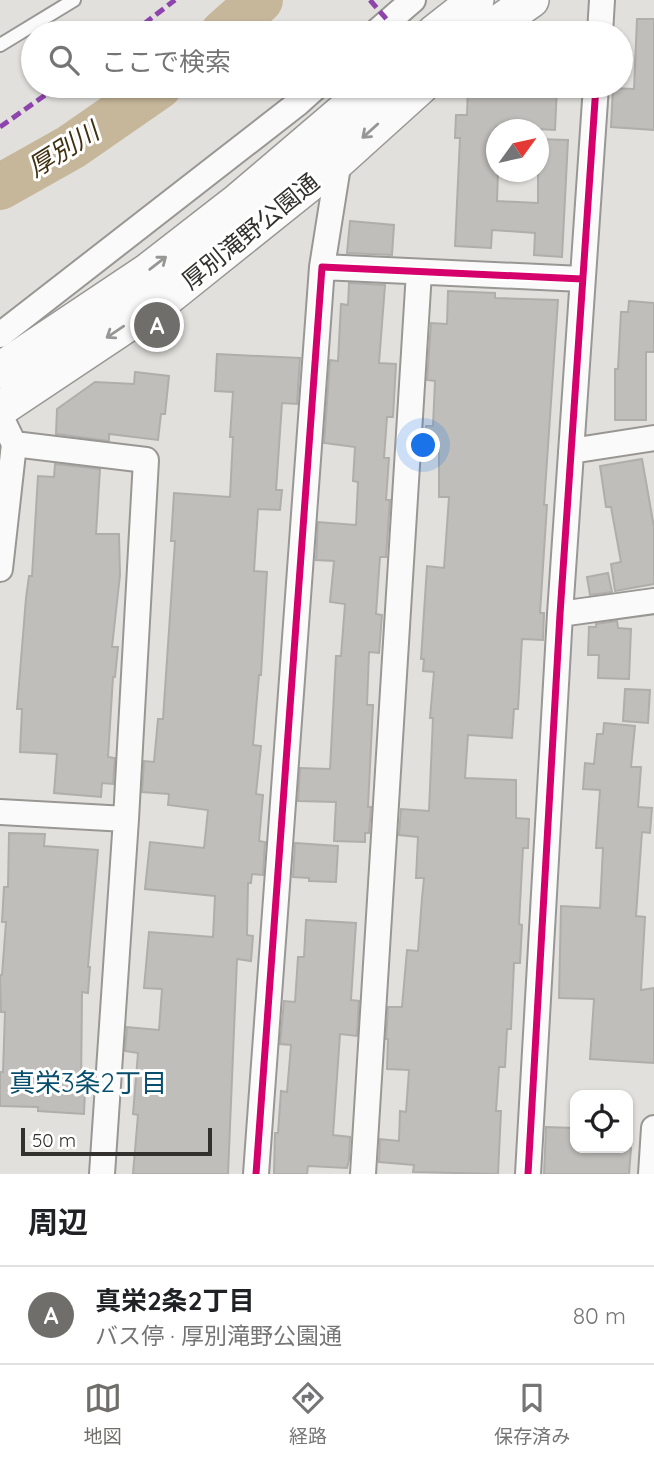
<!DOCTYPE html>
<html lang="ja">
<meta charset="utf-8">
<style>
body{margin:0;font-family:Quicksand,"Noto Sans JP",sans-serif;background:#f2f2f2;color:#202124}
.controls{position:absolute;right:21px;bottom:21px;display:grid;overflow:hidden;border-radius:14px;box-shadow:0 2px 5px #0004}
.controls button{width:63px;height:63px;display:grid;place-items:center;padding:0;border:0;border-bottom:2px solid #e0e0e0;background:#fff;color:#202124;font:35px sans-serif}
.compass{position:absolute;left:486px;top:119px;width:63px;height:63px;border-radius:50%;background:#fff;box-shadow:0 2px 5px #0004;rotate:57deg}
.scale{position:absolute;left:21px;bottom:18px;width:191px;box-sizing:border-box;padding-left:7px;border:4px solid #32312d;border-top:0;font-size:19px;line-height:24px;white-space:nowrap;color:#32312d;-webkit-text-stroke:5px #fff;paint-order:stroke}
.you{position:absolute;left:424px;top:446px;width:24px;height:24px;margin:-18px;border:5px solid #fff;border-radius:50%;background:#1a73e8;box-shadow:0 0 0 10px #1a73e833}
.badge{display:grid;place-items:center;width:46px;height:46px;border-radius:50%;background:#706e6a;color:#fff;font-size:23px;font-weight:700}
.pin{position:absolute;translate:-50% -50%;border:4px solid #fff;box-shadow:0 2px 7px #0006}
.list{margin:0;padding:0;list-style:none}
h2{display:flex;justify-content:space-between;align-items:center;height:91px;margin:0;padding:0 28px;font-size:30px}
h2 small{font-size:23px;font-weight:400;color:#757577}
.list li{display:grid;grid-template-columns:46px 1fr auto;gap:21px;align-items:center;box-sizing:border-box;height:98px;padding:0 28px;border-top:2px solid #e0e0e0}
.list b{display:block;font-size:26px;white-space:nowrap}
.list p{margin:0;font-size:23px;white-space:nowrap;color:#757577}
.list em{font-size:23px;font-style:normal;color:#757577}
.icon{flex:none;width:38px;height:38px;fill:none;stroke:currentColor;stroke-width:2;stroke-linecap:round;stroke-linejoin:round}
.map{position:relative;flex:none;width:654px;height:1174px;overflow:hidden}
.search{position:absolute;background:#fff;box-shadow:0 2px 5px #0004;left:21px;right:21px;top:21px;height:77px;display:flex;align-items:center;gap:18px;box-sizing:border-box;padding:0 24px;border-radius:38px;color:#757577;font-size:26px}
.sheet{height:189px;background:#fff}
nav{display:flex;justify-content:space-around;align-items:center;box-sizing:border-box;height:98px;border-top:2px solid #e0e0e0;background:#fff;font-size:19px;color:#757577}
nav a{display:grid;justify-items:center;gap:4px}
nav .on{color:#706e6a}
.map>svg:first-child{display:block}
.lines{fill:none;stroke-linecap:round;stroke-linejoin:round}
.river{stroke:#c6b79a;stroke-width:46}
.building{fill:#bfbeba;stroke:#afaeaa;stroke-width:2}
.service-casing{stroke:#989794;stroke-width:16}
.minor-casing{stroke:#989794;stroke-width:28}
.secondary-casing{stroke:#989794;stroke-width:38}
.service{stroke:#fbfafa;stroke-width:12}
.minor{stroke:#fbfafa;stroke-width:24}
.secondary{stroke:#fbfafa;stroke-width:35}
.quiet{stroke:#8e44ad;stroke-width:5;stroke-dasharray:10 5;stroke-linecap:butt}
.cycleway-casing{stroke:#fff;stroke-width:11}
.cycleway{stroke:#d6006c;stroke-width:7}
.oneway{stroke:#969694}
.labels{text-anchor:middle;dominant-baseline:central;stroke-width:6;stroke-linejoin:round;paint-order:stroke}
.street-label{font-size:24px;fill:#32312d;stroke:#fff}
.water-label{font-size:26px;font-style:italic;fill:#413111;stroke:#fff}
.neighbourhood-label{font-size:26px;fill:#064e6c;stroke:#fff}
</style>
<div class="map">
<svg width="654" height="1174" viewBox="0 0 654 1174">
<rect width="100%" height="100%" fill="#e2e0dc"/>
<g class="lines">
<path class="river" d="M 223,33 L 260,0
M 0,187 L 71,147 L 159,86"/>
</g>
<path class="building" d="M 637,19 L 654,19 L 654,130 L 611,127 L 613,88 L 634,89 Z
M 468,86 L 557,86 L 555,130 L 496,127 L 496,172 L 498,172 L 497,201 L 538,203 L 538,139 L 568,140 L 562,257 L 534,255 L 535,233 L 492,230 L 491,248 L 455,246 L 460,138 L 455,138 L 456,115 L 467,115 Z
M 350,221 L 394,225 L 392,255 L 347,253 Z
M 349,283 L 385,285 L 379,363 L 396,364 L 393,417 L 387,417 L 384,458 L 389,458 L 386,500 L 390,500 L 386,557 L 380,557 L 376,614 L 382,615 L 379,653 L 369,652 L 367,705 L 373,705 L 368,807 L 371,807 L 369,833 L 365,833 L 365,842 L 334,841 L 336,802 L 298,801 L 300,768 L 330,769 L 336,656 L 341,656 L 345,604 L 330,602 L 334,561 L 316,560 L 318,522 L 356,525 L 358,482 L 353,481 L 355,447 L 324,443 L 330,360 L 338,361 L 341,304 L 348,305 Z
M 448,291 L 495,293 L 495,298 L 558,300 L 544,505 L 547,505 L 540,613 L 544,613 L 543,640 L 522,639 L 518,709 L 514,709 L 512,738 L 468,735 L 465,778 L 516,780 L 516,818 L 529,819 L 528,848 L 523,848 L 519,924 L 522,925 L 520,963 L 514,963 L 511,1029 L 507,1029 L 505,1067 L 499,1067 L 496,1111 L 501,1111 L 498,1174 L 413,1172 L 414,1165 L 379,1162 L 380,1139 L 399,1141 L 400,1111 L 406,1112 L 409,1070 L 387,1069 L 388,1039 L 386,1039 L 388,1007 L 402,1007 L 407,950 L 418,951 L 422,898 L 424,878 L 416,878 L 418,837 L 399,835 L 401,809 L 429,811 L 433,718 L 430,718 L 434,672 L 423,671 L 424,659 L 421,659 L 427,566 L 444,568 L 449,497 L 439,497 L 439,449 L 425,448 L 426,426 L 433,426 L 435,381 L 427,380 L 431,323 L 447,324 Z
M 629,301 L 654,303 L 654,352 L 646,352 L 646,420 L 615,420 L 615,369 L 618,369 L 621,312 L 628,312 Z
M 217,354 L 300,358 L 297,404 L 282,403 L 276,490 L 282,490 L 280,510 L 258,509 L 254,571 L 267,572 L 261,675 L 259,675 L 253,745 L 261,746 L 256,794 L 263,795 L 259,841 L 265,842 L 263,875 L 252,874 L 251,883 L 248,883 L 247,935 L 253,936 L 251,961 L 237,959 L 228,1174 L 133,1174 L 138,1115 L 133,1114 L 138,1053 L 125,1051 L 127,1027 L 159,1030 L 162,989 L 144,988 L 149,932 L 213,937 L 215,896 L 145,889 L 150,842 L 204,848 L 208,810 L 168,805 L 169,794 L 142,792 L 144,761 L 154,762 L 158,719 L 163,719 L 175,541 L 171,541 L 174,493 L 230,497 L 233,437 L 230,437 L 233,392 L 215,391 Z
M 135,372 L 169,376 L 165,414 L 161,414 L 158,440 L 109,434 L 109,441 L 56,434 L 57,409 L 95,382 L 134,384 Z
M 642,459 L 654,527 L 654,584 L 615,591 L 611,564 L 621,562 L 611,507 L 606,507 L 600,466 Z
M 55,464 L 100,469 L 96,534 L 119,534 L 120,575 L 112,647 L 118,647 L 115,677 L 113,677 L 108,757 L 115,758 L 113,784 L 102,783 L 101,797 L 54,793 L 57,754 L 20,752 L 22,709 L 17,709 L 26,598 L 29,576 L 32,576 L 38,476 L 54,477 Z
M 608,573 L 612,592 L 590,595 L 587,577 Z
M 617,621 L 618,628 L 631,629 L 629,679 L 598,678 L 599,655 L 588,655 L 589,627 L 596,627 L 596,624 Z
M 625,689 L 650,690 L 648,723 L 623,721 Z
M 604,723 L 635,726 L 631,767 L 641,767 L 638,807 L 652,808 L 650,833 L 642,832 L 636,916 L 645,917 L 641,990 L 654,988 L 654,1063 L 590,1059 L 594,999 L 559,998 L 561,906 L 600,908 L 603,848 L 596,848 L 600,790 L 583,789 L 585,763 L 594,764 L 597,734 L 603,734 Z
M 9,833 L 45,834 L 44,846 L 98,850 L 88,967 L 90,967 L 88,993 L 82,992 L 81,1089 L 85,1089 L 84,1114 L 38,1111 L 38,1107 L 0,1106 L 0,1072 L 3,1072 L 5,1012 L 1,1012 L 0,975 L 2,975 L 6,922 L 2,922 L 4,887 L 8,887 Z
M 295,843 L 338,846 L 336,882 L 309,881 L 309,878 L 293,877 Z
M 306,920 L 356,923 L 351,1000 L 359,1001 L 357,1036 L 340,1034 L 333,1135 L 350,1137 L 349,1160 L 347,1168 L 308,1166 L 307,1174 L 274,1174 L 275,1133 L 278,1133 L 281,1091 L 287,1092 L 291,1045 L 280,1044 L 284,1001 L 295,1002 L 298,957 L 304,957 Z
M 546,1127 L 575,1128 L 575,1148 L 631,1148 L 629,1174 L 544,1174 Z"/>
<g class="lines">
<defs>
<path id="service" d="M 0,45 L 74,0"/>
<path id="minor" d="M 375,33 L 413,0
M 600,33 L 602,0
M 322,267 L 339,160
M 0,335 L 297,104 L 317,86
M 0,415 L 14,444 L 0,569
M 14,444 L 146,460 L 126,819 L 102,1174
M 571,451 L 654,438
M 560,614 L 654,601
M 0,812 L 126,819
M 256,1174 L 322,267 L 582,279
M 363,1174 L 419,272
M 528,1174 L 560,614 L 596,86
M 651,1174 L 654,1128"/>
<path id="secondary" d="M 434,33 L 476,0
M 484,33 L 531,0
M 0,370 L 148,271 L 238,201 L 373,86
M 0,409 L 168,297 L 339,160 L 421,86"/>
</defs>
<use href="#service" class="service-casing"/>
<use href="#minor" class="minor-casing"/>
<use href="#secondary" class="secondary-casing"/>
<use href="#service" class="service"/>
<use href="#minor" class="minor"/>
<use href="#secondary" class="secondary"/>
<path class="quiet" d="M 370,0 L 388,21
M 132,33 L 175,0
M 0,127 L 58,86"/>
<defs>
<path id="cycleway" d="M 256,1174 L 322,267 L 582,279
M 528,1174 L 560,614 L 596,86"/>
</defs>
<use href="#cycleway" class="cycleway-casing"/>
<use href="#cycleway" class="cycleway"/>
</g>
<defs><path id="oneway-shaft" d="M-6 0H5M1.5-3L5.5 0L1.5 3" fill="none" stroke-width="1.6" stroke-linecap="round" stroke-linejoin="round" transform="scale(1.75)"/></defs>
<g class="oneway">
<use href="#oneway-shaft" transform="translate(370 131) rotate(138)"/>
<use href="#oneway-shaft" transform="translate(158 263) rotate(-38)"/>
<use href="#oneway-shaft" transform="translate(115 332) rotate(146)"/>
</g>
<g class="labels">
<g class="street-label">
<text transform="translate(250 231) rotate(-39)">厚別滝野公園通</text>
</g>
<g class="water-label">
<text transform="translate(63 149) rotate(-32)">厚別川</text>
</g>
<g class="neighbourhood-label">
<text x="88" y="1082">真栄3条2丁目</text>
</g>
</g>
</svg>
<div class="controls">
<button><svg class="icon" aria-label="locate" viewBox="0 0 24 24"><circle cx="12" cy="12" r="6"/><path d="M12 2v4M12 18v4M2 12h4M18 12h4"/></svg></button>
</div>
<svg class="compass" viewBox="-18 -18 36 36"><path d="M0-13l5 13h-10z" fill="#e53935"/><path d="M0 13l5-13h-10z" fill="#757577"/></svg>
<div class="scale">50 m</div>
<div class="you"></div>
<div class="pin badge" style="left:157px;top:325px">A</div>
<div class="search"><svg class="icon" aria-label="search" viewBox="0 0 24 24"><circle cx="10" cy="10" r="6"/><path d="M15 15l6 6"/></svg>ここで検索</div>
</div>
<section class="sheet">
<h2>周辺<small></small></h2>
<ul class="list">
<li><span class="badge">A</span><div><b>真栄2条2丁目</b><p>バス停 · 厚別滝野公園通</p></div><em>80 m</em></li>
</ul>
</section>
<nav>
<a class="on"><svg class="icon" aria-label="map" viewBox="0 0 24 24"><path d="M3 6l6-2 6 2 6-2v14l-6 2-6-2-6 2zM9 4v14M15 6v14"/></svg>地図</a>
<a><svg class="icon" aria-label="directions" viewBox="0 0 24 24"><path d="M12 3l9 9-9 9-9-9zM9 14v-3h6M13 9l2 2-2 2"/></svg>経路</a>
<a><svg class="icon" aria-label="saved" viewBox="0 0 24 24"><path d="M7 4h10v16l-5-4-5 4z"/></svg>保存済み</a>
</nav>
